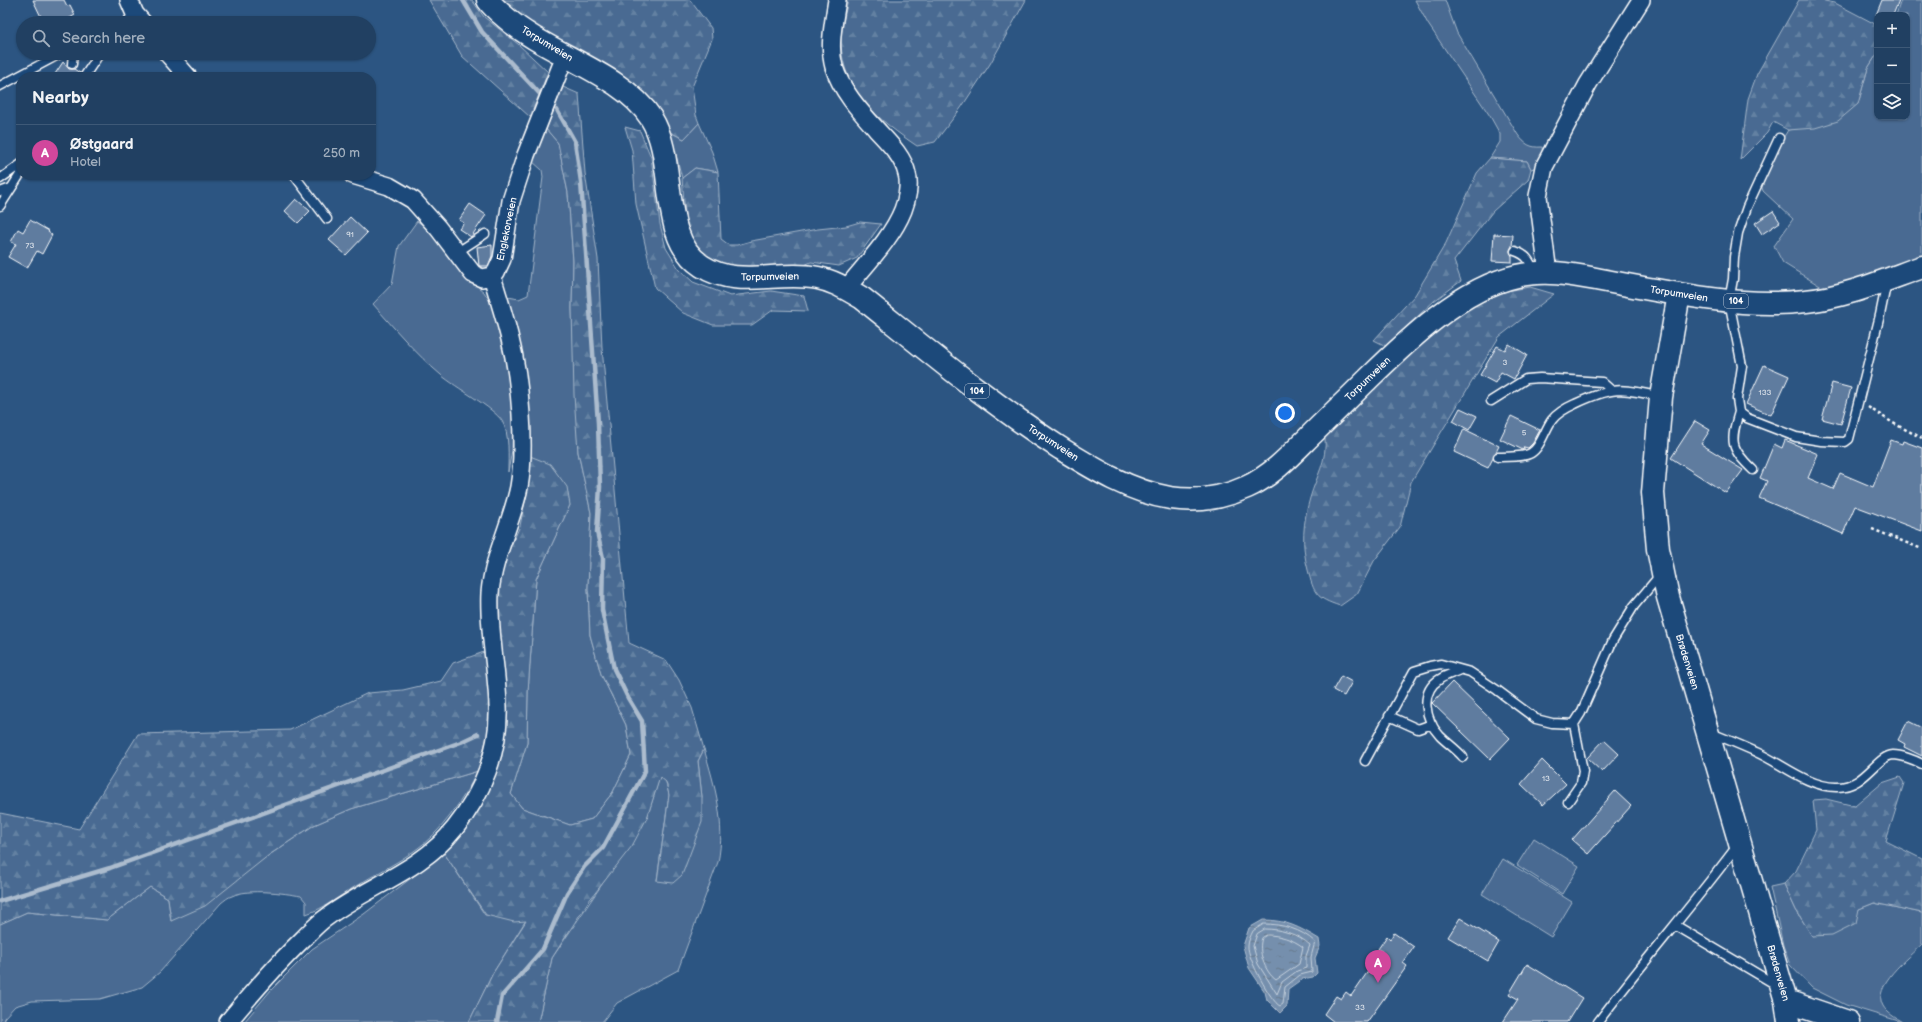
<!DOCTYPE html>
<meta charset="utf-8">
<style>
body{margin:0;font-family:"Balsamiq Sans",sans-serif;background:#294768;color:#f1f3f6}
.controls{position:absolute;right:12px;top:12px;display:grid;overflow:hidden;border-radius:8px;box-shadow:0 1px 3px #0004}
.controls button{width:36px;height:36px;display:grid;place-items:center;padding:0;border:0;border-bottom:1px solid #3e5977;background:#214062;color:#f1f3f6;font:20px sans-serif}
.you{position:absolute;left:1285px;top:413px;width:14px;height:14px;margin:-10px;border:3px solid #fff;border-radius:50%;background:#1a73e8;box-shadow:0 0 0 6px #1a73e833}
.badge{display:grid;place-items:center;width:26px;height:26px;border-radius:50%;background:#8abfa5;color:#fff;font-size:13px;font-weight:700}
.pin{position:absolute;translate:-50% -33px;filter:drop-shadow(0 1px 2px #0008)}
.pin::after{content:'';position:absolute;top:21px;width:14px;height:12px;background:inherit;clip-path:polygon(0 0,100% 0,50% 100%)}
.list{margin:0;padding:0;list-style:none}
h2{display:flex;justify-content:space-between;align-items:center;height:52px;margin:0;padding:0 16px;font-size:17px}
h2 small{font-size:13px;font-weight:400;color:#a2afbe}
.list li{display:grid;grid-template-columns:26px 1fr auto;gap:12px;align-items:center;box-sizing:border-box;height:56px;padding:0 16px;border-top:1px solid #3e5977}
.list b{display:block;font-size:15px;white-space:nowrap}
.list p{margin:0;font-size:13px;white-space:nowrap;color:#a2afbe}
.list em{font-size:13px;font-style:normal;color:#a2afbe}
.icon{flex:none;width:22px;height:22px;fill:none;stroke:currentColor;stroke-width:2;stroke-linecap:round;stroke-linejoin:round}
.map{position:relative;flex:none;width:1922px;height:1022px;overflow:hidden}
.search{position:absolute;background:#214062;box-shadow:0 1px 3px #0004;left:16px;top:16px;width:360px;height:44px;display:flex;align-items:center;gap:10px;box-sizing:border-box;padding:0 14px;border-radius:22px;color:#a2afbe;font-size:15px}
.panel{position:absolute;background:#214062;box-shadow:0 1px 3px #0004;left:16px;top:72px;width:360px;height:108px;border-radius:16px}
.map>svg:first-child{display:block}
.green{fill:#486b92;stroke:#a4b5c8}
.forest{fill:url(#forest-firs);stroke:#a4b5c8}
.water{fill:url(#water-ripples);stroke:#acbcce}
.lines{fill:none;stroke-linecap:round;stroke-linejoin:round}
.shore{stroke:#c7d2de;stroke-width:1}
.stream{stroke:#acbcce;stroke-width:4.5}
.building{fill:#5e7c9f;stroke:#fff}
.service-casing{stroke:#fff;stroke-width:11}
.minor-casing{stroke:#fff;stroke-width:20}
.secondary-casing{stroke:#fff;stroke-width:25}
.primary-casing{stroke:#fff;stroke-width:25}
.path{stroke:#fff;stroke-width:2.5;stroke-dasharray:3 3;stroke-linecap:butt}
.service{stroke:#1f4a7a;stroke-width:8}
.minor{stroke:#1f4a7a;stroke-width:17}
.secondary{stroke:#1f4a7a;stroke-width:22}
.primary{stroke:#1f4a7a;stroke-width:22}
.labels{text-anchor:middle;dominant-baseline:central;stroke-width:4;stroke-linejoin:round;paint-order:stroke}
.number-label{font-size:8px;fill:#d7dee7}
.shield{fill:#1f4a7a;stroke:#bcc9d7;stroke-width:1}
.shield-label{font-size:9px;font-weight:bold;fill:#fff}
.street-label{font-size:10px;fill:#fff;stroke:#1f4a7a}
</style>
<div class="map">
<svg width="1922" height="1022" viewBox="0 0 1922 1022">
<defs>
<pattern id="forest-firs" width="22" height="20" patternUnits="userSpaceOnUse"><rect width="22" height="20" fill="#486b92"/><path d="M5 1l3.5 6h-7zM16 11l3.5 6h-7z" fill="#6381a2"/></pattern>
<pattern id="water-ripples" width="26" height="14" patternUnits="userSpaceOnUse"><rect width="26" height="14" fill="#748fad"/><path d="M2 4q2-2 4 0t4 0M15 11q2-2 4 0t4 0" fill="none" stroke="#66788b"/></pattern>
</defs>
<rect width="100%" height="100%" fill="#2c5582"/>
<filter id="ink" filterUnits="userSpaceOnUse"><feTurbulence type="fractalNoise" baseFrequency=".025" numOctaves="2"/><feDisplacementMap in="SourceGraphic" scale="8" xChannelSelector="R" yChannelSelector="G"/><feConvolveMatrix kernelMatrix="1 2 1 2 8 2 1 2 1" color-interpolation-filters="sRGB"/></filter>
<g filter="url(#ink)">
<path class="green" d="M 1415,0 L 1445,0 L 1457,33 L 1518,135 C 1525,144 1530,148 1542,147 L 1543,156 L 1537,167 L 1531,169 L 1527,161 L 1490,158 L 1500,142 L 1500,134 L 1490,116 L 1428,24 Z
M 1901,0 L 1922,0 L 1922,258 L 1825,289 L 1783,263 L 1774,246 L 1793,219 L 1763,191 L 1759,178 L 1788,130 L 1797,129 L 1858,104 L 1868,68 L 1877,54 L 1877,117 L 1907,117 L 1907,15 L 1896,15 Z
M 699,123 L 712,152 L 718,172 L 695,168 L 682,178 L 670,132 L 684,139 Z
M 546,129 L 558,143 L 568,193 L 573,261 L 572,308 L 578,452 L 591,513 L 588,588 L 590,635 L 601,674 L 626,725 L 631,755 L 613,792 L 592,819 L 570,825 L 522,808 L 511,794 L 527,743 L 528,692 L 536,579 L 570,505 L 530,456 L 519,350 L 508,297 L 519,299 L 528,295 L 543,177 L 542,170 L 532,161 Z
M 417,221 L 426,227 L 449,253 L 459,271 L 484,292 L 493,306 L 510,383 L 513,420 L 512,450 L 508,472 C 508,457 510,434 502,421 C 494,408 455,387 441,375 C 416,354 395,329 373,304 L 392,284 L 399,246 Z
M 704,749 C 715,786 726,824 718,862 L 678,970 L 617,1003 L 602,1022 L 538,1022 L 552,958 L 647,818 L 660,776 L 666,782 L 669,795 L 657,880 L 702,797 L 698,761 Z
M 478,771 C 462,801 442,832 414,851 C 396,864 375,874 356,886 C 339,896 326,908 306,914 L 306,902 L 301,896 C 284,893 248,888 232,896 C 228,897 225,900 221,903 L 160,972 L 142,987 L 100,999 L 32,1001 L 15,1006 L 4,1018 L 3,1022 L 0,1022 L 0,924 L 27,912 L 107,920 L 150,887 L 168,898 L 171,921 L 314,825 L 351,809 Z
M 1534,838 L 1579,866 L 1562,894 L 1517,865 Z
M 444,853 L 485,915 L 526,920 L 493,973 L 469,1022 L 244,1022 L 271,990 L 312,949 L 364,914 Z
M 1503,859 L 1572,902 L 1551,937 L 1482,894 Z
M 1784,884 L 1796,910 L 1812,936 L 1859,909 L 1874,903 L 1922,913 L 1922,944 C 1909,957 1871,986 1883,1006 C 1887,1013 1896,1018 1902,1022 L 1846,1005 L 1812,988 L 1790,965 L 1783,945 L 1770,887 Z"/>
<path class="forest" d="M 429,0 L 472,0 L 484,17 L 518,44 L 548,72 L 530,117 L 462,56 Z
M 501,0 L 690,0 L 711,28 L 712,39 L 692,87 L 696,115 L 699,123 L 684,139 L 670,132 L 662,115 L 647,99 L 539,30 Z
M 848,0 L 1026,0 L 990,64 L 961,108 L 935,142 L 917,146 C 880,121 842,92 841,42 C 841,29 845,14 848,0 Z
M 1799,0 L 1820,0 L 1835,3 L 1877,25 L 1877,54 L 1868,68 L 1858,104 L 1838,121 L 1815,128 L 1788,130 L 1773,122 L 1767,133 L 1740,160 L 1748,99 L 1757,74 Z
M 563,87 L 579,94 L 585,173 L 598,259 L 602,348 L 629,643 L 666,660 L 679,680 L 692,708 L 704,749 L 698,761 L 702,797 L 702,822 L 682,875 L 673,883 L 657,881 L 669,795 L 666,782 L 660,777 L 647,818 L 632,846 L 588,902 L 552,958 L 538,1022 L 469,1022 L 493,973 L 526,921 L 514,922 L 486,915 L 444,853 L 483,803 L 495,770 L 503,684 L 498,607 L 499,581 L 505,559 L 520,526 L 526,496 L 530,456 L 550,464 L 567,487 L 570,505 L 536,579 L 528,692 L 527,743 L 511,794 L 522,808 L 570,825 L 592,819 L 613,792 L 631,755 L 626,725 L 601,674 L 590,635 L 588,588 L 591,513 L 578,452 L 574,395 L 572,308 L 573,261 L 568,193 L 558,143 L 546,129 Z
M 625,127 L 640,131 L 651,157 L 660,224 L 666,248 L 679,269 L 693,282 L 730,296 L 771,291 L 804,296 L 808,311 L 773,310 L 752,325 L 713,325 L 683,313 L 655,288 L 636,204 L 632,150 Z
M 1490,158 L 1527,161 L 1531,169 L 1528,180 L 1493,211 L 1454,261 L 1461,281 L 1434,301 L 1386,346 L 1374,340 L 1415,295 L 1446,243 L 1477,173 Z
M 695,168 L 718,172 L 721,239 L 729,245 L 737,245 L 751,241 L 818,229 L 846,226 L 860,222 L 881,224 L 857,258 L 839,266 L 811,262 L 795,269 L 759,271 L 711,262 L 687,236 L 682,178 Z
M 1530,287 L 1554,294 L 1499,337 L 1411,482 L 1400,527 L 1374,561 L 1357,594 L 1340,606 C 1316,598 1314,594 1308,570 C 1301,545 1303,522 1310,498 C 1317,474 1327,463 1325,436 L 1411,351 L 1464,310 L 1495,293 Z
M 484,652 L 489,674 L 488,733 L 478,771 L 351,809 L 314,825 L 269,855 L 205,906 L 171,921 L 168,898 L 150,887 L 107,920 L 27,912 L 0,924 L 0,813 L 79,829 L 138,734 L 290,730 L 368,693 L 403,690 L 441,681 L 453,663 Z
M 1900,777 L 1904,783 L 1886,841 L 1922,859 L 1922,913 L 1874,903 L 1859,909 L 1856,923 L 1832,935 L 1812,936 L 1796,910 L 1784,884 L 1796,871 L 1816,830 L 1813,800 L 1826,799 L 1855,806 L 1882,783 Z"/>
<path class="water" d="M 1263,920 C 1286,920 1299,927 1319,939 L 1320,946 L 1315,958 L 1317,973 L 1313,977 L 1302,979 L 1288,989 L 1287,1006 L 1280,1013 L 1267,1000 L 1265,992 L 1249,968 L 1243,946 L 1249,928 Z"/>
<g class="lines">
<path class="shore" d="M 1264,924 C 1282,924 1301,929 1315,942 L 1311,957 L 1312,972 L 1300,975 L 1285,987 L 1283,1004 L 1280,1006 C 1271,1002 1247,957 1248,946 C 1248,941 1251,935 1253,931 Z
M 1265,929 C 1281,929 1298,934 1310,945 L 1306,956 L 1306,968 L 1297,971 L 1282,982 L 1277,994 L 1258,964 L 1253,946 L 1257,934 Z
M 1267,935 C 1279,935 1293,939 1303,947 L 1299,964 L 1276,980 C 1265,972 1257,951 1262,938 Z"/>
<path class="stream" d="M 463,0 L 482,32 L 540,94
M 0,901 L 110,868 L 461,742 L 478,734
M 497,1022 L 502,996 L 543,949 L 567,893 L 584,867 L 603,848 L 645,771 L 642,721 L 628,698 L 614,669 L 602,610 L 603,558 L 597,532 L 600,487 L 598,423 L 581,182 L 575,142 L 557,110"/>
</g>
<path class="building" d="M 33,0 L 64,0 L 67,6 L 70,5 L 75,15 L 61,23 L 44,23 Z
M 1882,0 L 1899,0 L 1893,15 L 1876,15 Z
M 63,62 L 69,69 L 74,69 L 80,73 L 79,77 L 53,77 Z
M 296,199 L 310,211 L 298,223 L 285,211 Z
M 470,204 L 486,215 L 471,237 L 459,229 L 464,223 L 459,220 Z
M 1773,211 L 1780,222 L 1762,234 L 1755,223 Z
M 350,217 L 367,233 L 346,255 L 329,240 Z
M 30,220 L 49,231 L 48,232 L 52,235 L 42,254 L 37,251 L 27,268 L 8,257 L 16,244 L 11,242 L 18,229 L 23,232 Z
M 1494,234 L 1513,235 L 1512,246 L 1510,251 L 1512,256 L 1512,262 L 1492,261 Z
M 492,245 L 492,256 L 488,266 L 479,266 L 477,247 Z
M 1509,344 L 1527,355 L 1514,379 L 1501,372 L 1495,383 L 1480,375 L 1497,346 L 1505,350 Z
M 1764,365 L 1789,376 L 1771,415 L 1746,404 Z
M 1832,383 L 1851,388 L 1841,424 L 1822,419 Z
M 1460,408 L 1477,416 L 1469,430 L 1453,421 Z
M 1511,416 L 1540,430 L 1533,443 L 1528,448 L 1524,447 L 1523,450 L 1500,439 Z
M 1695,421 L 1710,430 L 1701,444 L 1743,470 L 1726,493 L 1671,458 Z
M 1464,429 L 1499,446 L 1488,468 L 1454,452 Z
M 1785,440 L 1818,454 L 1808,478 L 1833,489 L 1840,473 L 1873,487 L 1891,440 L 1902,444 L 1903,441 L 1922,448 L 1922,531 L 1855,506 L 1843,534 L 1759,498 L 1767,481 L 1760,478 L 1774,444 L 1782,448 Z
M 1341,676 L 1352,682 L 1344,696 L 1333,690 Z
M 1452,682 L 1510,738 L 1490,759 L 1432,703 Z
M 1908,721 L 1922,728 L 1922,756 L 1904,747 L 1905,744 L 1898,740 Z
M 1604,740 L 1619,754 L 1602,772 L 1587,758 Z
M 1542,760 L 1566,784 L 1543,805 L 1521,784 Z
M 1615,791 L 1631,806 L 1588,854 L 1572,840 Z
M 1460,918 L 1499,942 L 1488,961 L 1448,937 Z
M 1394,933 L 1414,947 L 1403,963 L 1407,966 L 1367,1022 L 1334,1022 L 1324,1014 L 1336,996 L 1341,999 L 1346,992 L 1351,996 L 1382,951 L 1378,949 L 1387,936 L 1390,939 Z
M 1527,964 L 1582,998 L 1567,1022 L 1503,1022 L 1518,999 L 1509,994 Z"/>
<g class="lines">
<defs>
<path id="service" d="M 37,22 L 38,23
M 125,23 L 135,14
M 72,64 L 73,53
M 84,77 L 100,53
M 0,86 L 62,53
M 1779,138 L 1747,207 L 1738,233 L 1734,257 L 1733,279 L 1729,301 L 1742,366 L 1737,399 L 1739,412 L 1747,418 L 1796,437 L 1821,441 L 1845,442 L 1849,439 L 1880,315 L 1887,281
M 294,175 L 327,219
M 0,179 L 21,164
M 0,192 L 11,188
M 0,206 L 21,173
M 1515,251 C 1527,255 1530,261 1534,272
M 456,253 L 485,234
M 1491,401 L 1526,379 L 1540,378 L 1602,382 L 1611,390
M 1739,412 C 1730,442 1730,448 1753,470
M 1498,457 C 1508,456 1523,458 1531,453 C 1541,447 1545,429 1552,420 C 1558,412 1566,408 1575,404 C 1611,387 1622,387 1660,397
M 1460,670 C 1454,673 1446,675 1440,679 C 1419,692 1425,720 1440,736 C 1447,743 1456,749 1463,757
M 1389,716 L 1418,729 L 1432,724
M 1711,733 C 1726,739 1741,745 1756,752 C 1781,763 1808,787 1836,787 C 1865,788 1876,756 1893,755 C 1901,755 1915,760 1922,764
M 1365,761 L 1414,671 L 1430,666 L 1441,664 L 1470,672 L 1497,690 L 1536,719 L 1552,723 L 1574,724
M 1568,802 L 1581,783 L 1583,771 L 1574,724 L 1581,713 L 1613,640 L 1634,606 L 1660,575
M 1675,925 L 1778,986
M 1598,1022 C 1643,962 1692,906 1737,846"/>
<path id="minor" d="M 129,0 L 135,14 L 143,23
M 837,0 C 834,21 828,46 834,67 C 841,90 860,111 876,129 C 888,142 903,156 907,174 C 910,184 907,200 903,210 C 892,238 865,265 846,289
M 167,53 L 188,77
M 353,175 L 389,186 L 413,200 L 438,228 L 473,274 L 482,278 L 492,276 L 496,272 L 502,259 L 511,201 L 526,155 L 565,56
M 1548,273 L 1538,196 L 1544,167 L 1588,84 L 1641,0
M 228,1022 C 252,993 277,964 304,938 C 311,931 318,923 327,917 C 370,885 421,871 455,828 C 482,795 500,749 498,706 C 497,668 488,630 490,593 C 493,556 512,523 519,487 C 526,447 520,378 510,339 C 505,318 498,297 492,276"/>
<path id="secondary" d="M 1679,294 L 1661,397 L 1653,493 L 1658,549 L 1668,597 L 1786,1001 L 1789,1022
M 1786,1001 L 1848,1022"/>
<path id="primary" d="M 488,0 C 493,7 499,12 505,17 C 546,54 622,73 651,118 C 678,160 657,237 702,266 C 737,289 779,270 818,278 C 834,281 848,290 862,298 C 927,350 990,403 1060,448 C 1094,469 1129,491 1170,498 C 1196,502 1223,498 1247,487 C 1271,476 1290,456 1308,438 C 1327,419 1346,401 1365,382 C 1406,342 1459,289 1517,276 C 1545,269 1574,275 1601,280 C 1627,285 1653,290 1679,294 C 1721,301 1764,306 1806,301 C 1846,297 1885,280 1922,267"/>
</defs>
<use href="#service" class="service-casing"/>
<use href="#minor" class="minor-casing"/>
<use href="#secondary" class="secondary-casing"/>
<use href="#primary" class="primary-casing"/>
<path class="path" d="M 1868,407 L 1893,423 L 1922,438
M 1872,529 L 1922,549"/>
<use href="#service" class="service"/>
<use href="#minor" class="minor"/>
<use href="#secondary" class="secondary"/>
<use href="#primary" class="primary"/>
</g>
</g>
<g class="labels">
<g class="number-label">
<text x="350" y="234">91</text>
<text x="30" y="245">73</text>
<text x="1505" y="362">3</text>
<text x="1765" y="392">133</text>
<text x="1524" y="432">5</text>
<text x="1546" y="778">13</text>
<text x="1360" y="1007">33</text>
</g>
<g class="shield">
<rect x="1724" y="294" width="24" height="14" rx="3"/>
<rect x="965" y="384" width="24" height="14" rx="3"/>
</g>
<g class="shield-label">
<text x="1736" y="301">104</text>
<text x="977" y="391">104</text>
</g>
<g class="street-label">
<text transform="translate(547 44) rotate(31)">Torpumveien</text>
<text transform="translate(507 229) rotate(-78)">Englekorveien</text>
<text transform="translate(770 277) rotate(-1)">Torpumveien</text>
<text transform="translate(1679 294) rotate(9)">Torpumveien</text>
<text transform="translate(1368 379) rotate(-44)">Torpumveien</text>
<text transform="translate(1053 443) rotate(33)">Torpumveien</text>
<text transform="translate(1687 662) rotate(73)">Brødenveien</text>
<text transform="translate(1778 973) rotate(74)">Brødenveien</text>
</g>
</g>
</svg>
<div class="controls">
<button>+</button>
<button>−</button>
<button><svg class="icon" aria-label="layers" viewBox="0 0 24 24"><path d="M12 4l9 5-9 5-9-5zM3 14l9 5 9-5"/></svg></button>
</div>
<div class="you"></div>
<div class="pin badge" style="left:1378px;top:983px;background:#d1479c">A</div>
<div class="search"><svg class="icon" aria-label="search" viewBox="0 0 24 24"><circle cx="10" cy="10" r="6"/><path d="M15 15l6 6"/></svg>Search here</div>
<section class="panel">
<h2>Nearby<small></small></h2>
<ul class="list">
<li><span class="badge" style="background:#d1479c">A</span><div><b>Østgaard</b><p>Hotel</p></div><em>250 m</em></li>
</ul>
</section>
</div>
